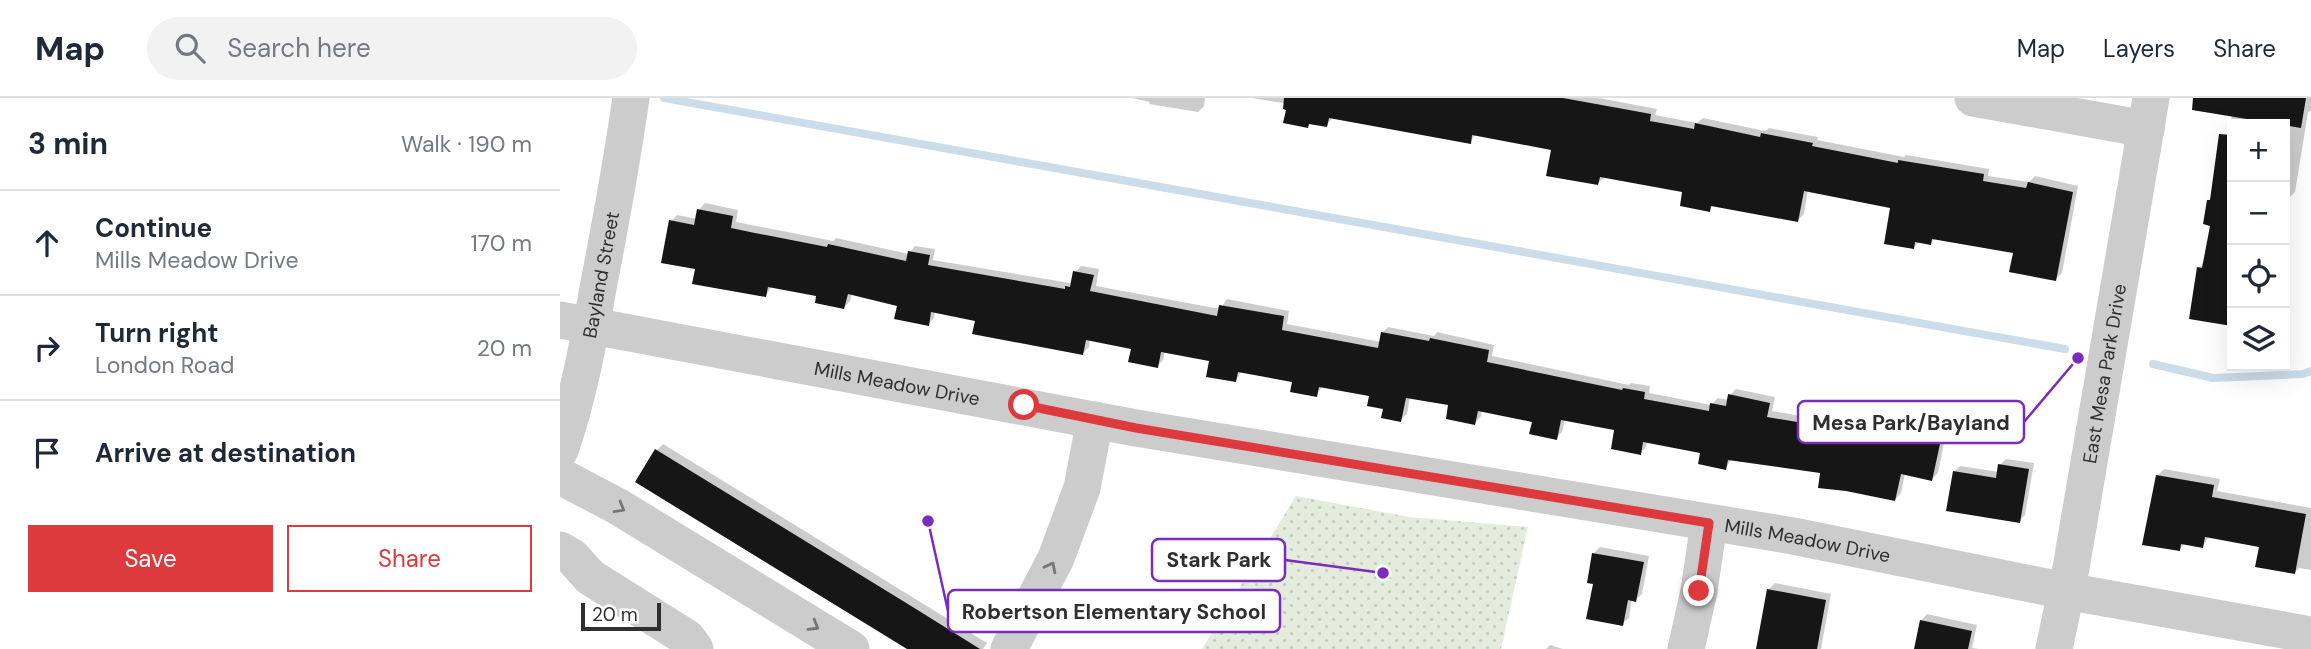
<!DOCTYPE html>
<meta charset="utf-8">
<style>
body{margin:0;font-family:"DM Sans",sans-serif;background:#f2f2f3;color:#1f2937}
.controls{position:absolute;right:21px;top:21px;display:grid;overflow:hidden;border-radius:0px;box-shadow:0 7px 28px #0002}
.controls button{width:63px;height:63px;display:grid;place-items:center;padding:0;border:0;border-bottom:2px solid #e0e1e3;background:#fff;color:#1f2937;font:35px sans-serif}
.scale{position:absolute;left:21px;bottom:18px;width:80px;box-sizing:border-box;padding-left:7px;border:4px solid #2f2f2f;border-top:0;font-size:19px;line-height:24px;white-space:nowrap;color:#2f2f2f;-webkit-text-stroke:5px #fff;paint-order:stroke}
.stop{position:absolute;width:21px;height:21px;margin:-16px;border:5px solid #dd3a3d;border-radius:50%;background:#fff}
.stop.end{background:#dd3a3d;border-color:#fff;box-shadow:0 2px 7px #0008}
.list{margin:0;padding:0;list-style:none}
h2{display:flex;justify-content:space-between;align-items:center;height:91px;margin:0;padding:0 28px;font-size:30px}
h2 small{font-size:23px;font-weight:400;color:#747a83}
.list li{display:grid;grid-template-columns:46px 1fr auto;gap:21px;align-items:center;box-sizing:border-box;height:105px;padding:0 28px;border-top:2px solid #e0e1e3}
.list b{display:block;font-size:26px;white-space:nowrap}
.list p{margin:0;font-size:23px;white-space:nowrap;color:#747a83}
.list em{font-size:23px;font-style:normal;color:#747a83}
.actions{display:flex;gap:14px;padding:21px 28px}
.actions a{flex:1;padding:16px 0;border:2px solid #dd3a3d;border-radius:0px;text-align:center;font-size:24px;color:#dd3a3d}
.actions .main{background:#dd3a3d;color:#fff}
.icon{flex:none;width:38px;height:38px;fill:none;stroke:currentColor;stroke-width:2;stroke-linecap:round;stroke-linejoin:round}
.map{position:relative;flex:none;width:1751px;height:551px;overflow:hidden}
header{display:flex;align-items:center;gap:42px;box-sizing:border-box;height:98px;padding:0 35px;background:#fff;border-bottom:2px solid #e0e1e3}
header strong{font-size:33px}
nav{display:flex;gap:38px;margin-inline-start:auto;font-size:24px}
.search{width:490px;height:63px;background:#f2f2f3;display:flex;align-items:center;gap:18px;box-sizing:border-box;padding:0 24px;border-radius:38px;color:#747a83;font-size:26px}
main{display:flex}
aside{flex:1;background:#fff}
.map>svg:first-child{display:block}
.park{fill:url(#park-dots)}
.shadow{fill:#0003}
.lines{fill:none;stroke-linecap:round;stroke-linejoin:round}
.stream{stroke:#cbdcea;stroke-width:8}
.building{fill:#161616}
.minor{stroke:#ccc;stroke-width:37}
.oneway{stroke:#767676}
.route{stroke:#dd3a3d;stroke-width:9}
.labels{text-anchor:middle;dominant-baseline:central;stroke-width:7;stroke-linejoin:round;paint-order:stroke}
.street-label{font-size:19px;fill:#2f2f2f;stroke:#fff}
.leader{fill:none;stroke:#7b2cbf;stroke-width:2.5}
.callout-dot{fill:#7b2cbf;stroke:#fff;stroke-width:2.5}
.callout{fill:#fff;stroke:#7b2cbf;stroke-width:2.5}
.callout-label{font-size:21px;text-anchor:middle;font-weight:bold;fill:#2f2f2f}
</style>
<header>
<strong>Map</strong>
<div class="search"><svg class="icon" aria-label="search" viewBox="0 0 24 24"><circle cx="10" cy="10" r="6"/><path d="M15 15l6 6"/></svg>Search here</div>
<nav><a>Map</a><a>Layers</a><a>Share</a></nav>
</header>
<main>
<aside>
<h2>3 min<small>Walk · 190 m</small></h2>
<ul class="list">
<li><svg class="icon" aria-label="ahead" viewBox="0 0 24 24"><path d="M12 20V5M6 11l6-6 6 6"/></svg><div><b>Continue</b><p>Mills Meadow Drive</p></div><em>170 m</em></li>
<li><svg class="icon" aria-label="right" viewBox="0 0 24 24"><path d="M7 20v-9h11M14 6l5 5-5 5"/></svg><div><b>Turn right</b><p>London Road</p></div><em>20 m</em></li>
<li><svg class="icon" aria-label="arrive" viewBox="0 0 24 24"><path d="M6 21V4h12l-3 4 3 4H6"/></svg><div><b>Arrive at destination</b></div></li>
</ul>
<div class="actions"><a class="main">Save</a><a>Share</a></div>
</aside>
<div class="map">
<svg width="1751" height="551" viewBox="0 0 1751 551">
<defs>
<pattern id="park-dots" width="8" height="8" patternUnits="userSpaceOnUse" patternTransform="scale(1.75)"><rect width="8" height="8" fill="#e4ecde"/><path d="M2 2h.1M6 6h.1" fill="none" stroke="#c4cbbf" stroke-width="1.8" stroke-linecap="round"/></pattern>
</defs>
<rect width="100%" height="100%" fill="#fff"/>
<path class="park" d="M 736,398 L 849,419 L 968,429 L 941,551 L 642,551 Z"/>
<path class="shadow" d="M 572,0 L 645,0 L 644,8 L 638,14 L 589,6 L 590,4 Z
M 692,0 L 1039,0 L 1097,11 L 1095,17 L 1137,25 L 1143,20 L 1205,33 L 1209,30 L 1258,39 L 1257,42 L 1344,59 L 1346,57 L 1429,71 L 1428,78 L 1469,84 L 1475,78 L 1518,88 L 1502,175 L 1496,181 L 1455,153 L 1376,140 L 1370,145 L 1360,143 L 1354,149 L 1332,108 L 1248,92 L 1244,116 L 1238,122 L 1154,106 L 1149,112 L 1124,93 L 1045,79 L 1038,85 L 993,51 L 916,36 L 910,44 L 773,19 L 767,27 L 752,24 L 748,28 L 729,6 Z
M 1670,0 L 1751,0 L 1751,13 L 1748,14 L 1735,94 L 1729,100 L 1725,99 L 1725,26 L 1672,26 L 1672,227 L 1631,219 L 1639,170 L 1644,164 L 1652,126 L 1649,102 L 1652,99 L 1665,58 L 1672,17 Z
M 145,105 L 178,112 L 176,124 L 273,143 L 276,140 L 349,156 L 355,148 L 375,151 L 373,162 L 510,185 L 515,174 L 521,168 L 539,171 L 536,188 L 660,211 L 667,201 L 729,213 L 727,226 L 821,244 L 822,235 L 828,229 L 874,238 L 877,234 L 934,247 L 932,258 L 1069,287 L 1071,285 L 1090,288 L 1089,295 L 1151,307 L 1158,300 L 1169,302 L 1170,297 L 1176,291 L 1215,299 L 1212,313 L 1269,323 L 1270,317 L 1276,311 L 1303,315 L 1302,322 L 1385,340 L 1378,375 L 1372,381 L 1345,375 L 1341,395 L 1335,402 L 1262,374 L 1172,360 L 1166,370 L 1142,354 L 1088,343 L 1086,349 L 1080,355 L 1056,331 L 1005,321 L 1002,334 L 996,340 L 974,322 L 922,312 L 921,318 L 915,325 L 891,306 L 850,299 L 847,316 L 840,322 L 811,297 L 763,288 L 756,297 L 734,282 L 682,273 L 676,282 L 651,262 L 605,253 L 603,262 L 597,268 L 573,249 L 530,241 L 529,249 L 523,255 L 417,222 L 375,214 L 374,220 L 368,226 L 339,206 L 292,195 L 290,203 L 284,210 L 259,196 L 212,188 L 206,197 L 137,170 L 111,123 L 117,117 L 137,121 L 139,112 Z
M 103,346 L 427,545 L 423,551 L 350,551 L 96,353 Z
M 1446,361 L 1474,365 L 1465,417 L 1459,423 L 1394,374 L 1400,368 L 1439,374 L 1440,367 Z
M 1604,371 L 1660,381 L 1657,393 L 1751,410 L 1751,472 L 1739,470 L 1735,474 L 1701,447 L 1649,438 L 1643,448 L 1626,445 L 1619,451 L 1598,377 Z
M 1040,449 L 1089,458 L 1082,496 L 1075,502 L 1072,501 L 1069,520 L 1062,526 L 1035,484 L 1034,455 Z
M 1215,485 L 1271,496 L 1261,551 L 1198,551 L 1209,491 Z
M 1367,516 L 1417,527 L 1412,550 L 1419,551 L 1355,551 L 1361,523 Z
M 990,547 L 1003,551 L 986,551 Z"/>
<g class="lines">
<path class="stream" d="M 104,0 L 1505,251
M 1593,266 L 1653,280 L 1743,276 L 1751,273"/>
</g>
<path class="building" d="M 724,0 L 1003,0 L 1091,16 L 1090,23 L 1134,31 L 1135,25 L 1200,39 L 1201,35 L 1253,45 L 1252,48 L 1338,65 L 1338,62 L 1424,76 L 1423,83 L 1466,90 L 1468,84 L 1513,94 L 1496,183 L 1449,174 L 1453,155 L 1372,141 L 1371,147 L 1355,144 L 1354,151 L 1324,146 L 1330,110 L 1244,93 L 1238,124 L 1151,108 L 1150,114 L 1120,108 L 1122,94 L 1040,79 L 1038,87 L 986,78 L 991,52 L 912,37 L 911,46 L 769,20 L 767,29 L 749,26 L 748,30 L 723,25 L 726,12 L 723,11 Z
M 1633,0 L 1746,0 L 1741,30 L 1632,12 Z
M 1659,36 L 1672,37 L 1672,228 L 1629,221 L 1637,169 L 1642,170 L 1650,128 L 1643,126 L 1647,102 L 1650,102 Z
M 137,111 L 173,118 L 171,130 L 195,135 L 267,149 L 268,146 L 346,163 L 348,153 L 370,157 L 368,167 L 505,191 L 505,188 L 510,189 L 513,173 L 534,177 L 530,193 L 657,218 L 659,207 L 724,218 L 722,232 L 818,250 L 821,234 L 869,243 L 870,240 L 929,252 L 927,264 L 1062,292 L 1063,290 L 1085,294 L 1084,301 L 1149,313 L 1150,305 L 1166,308 L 1168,296 L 1210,305 L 1207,319 L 1267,329 L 1269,316 L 1298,321 L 1297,328 L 1380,346 L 1372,383 L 1341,376 L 1335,403 L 1286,393 L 1258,390 L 1260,375 L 1168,362 L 1166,372 L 1138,366 L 1140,355 L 1083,344 L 1081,357 L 1051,351 L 1054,332 L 1001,322 L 997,342 L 969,336 L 972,324 L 918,313 L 915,327 L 886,321 L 888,307 L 846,300 L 841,324 L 821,320 L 823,311 L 807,308 L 809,298 L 759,289 L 757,299 L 730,294 L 732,284 L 678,274 L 676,284 L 646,279 L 649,263 L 601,254 L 598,270 L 568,264 L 571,251 L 526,242 L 523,257 L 412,236 L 415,223 L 371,214 L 369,228 L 334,221 L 337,208 L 288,196 L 284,211 L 255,205 L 256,198 L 208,189 L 206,199 L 132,186 L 135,171 L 101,165 L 109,122 L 134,127 Z
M 95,351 L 356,511 L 420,551 L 347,551 L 75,384 Z
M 1438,366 L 1469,371 L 1460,425 L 1386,413 L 1393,373 L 1436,380 Z
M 1596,377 L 1654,387 L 1652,399 L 1746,416 L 1735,476 L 1695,469 L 1699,449 L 1645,439 L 1643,450 L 1621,446 L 1620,453 L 1582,447 Z
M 1032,455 L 1084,464 L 1076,504 L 1068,502 L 1063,528 L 1026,521 L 1033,486 L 1027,485 Z
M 1207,491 L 1266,502 L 1257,551 L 1196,551 Z
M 1360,522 L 1412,533 L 1408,551 L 1354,551 Z"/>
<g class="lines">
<g class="minor">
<path d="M 1413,0 L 1586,31"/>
<path id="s1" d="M 0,222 L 576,330 L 1233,438 L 1506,493 L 1751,537"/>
<path id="s2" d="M 0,352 C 19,298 29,241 39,185 C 51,123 62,62 71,0"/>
<path d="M 0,378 L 57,408 L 291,551"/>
<path d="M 0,452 L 12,459 L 30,479 L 127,540 L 135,551"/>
<path d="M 449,551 L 496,460 L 522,390 L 535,322"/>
<path d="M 1126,551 L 1139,493 L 1149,425"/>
<path id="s3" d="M 1494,551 L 1511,470 L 1591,0"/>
</g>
</g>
<defs><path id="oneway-chevron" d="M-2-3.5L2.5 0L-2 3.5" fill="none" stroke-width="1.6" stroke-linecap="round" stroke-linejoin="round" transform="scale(1.75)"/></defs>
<g class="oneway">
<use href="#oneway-chevron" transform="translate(60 410) rotate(30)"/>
<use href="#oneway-chevron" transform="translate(491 469) rotate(-63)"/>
<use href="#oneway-chevron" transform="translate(254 528) rotate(31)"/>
</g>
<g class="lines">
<path class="route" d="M 464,307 L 576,330 L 1149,425 L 1139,493"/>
</g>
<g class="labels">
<g class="street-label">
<text stroke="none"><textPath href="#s2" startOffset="180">Bayland Street</textPath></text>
<text stroke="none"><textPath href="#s3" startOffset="280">East Mesa Park Drive</textPath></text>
<text stroke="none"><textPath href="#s1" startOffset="343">Mills Meadow Drive</textPath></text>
<text stroke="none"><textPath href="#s1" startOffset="1267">Mills Meadow Drive</textPath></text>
</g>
</g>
<path class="leader" d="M1518 260L1464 324M823 475L725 462M368 423L388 513"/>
<g class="callout-dot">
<circle cx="1518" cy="260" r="7"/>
<circle cx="823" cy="475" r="7"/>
<circle cx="368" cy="423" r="7"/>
</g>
<g class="callout">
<rect x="1238" y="303" width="226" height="42" rx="7"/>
<rect x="592" y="441" width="133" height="42" rx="7"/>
<rect x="388" y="492" width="332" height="42" rx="7"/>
</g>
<g class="callout-label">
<text x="1351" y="332">Mesa Park/Bayland</text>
<text x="659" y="469">Stark Park</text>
<text x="554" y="521">Robertson Elementary School</text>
</g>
</svg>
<div class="controls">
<button>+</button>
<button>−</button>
<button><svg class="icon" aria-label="locate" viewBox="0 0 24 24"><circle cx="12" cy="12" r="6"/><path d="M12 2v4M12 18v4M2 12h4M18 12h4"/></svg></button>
<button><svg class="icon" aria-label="layers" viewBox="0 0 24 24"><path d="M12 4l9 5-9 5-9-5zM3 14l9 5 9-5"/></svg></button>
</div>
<div class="scale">20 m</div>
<div class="stop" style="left:464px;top:307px"></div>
<div class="stop end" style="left:1139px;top:493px"></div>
</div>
</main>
